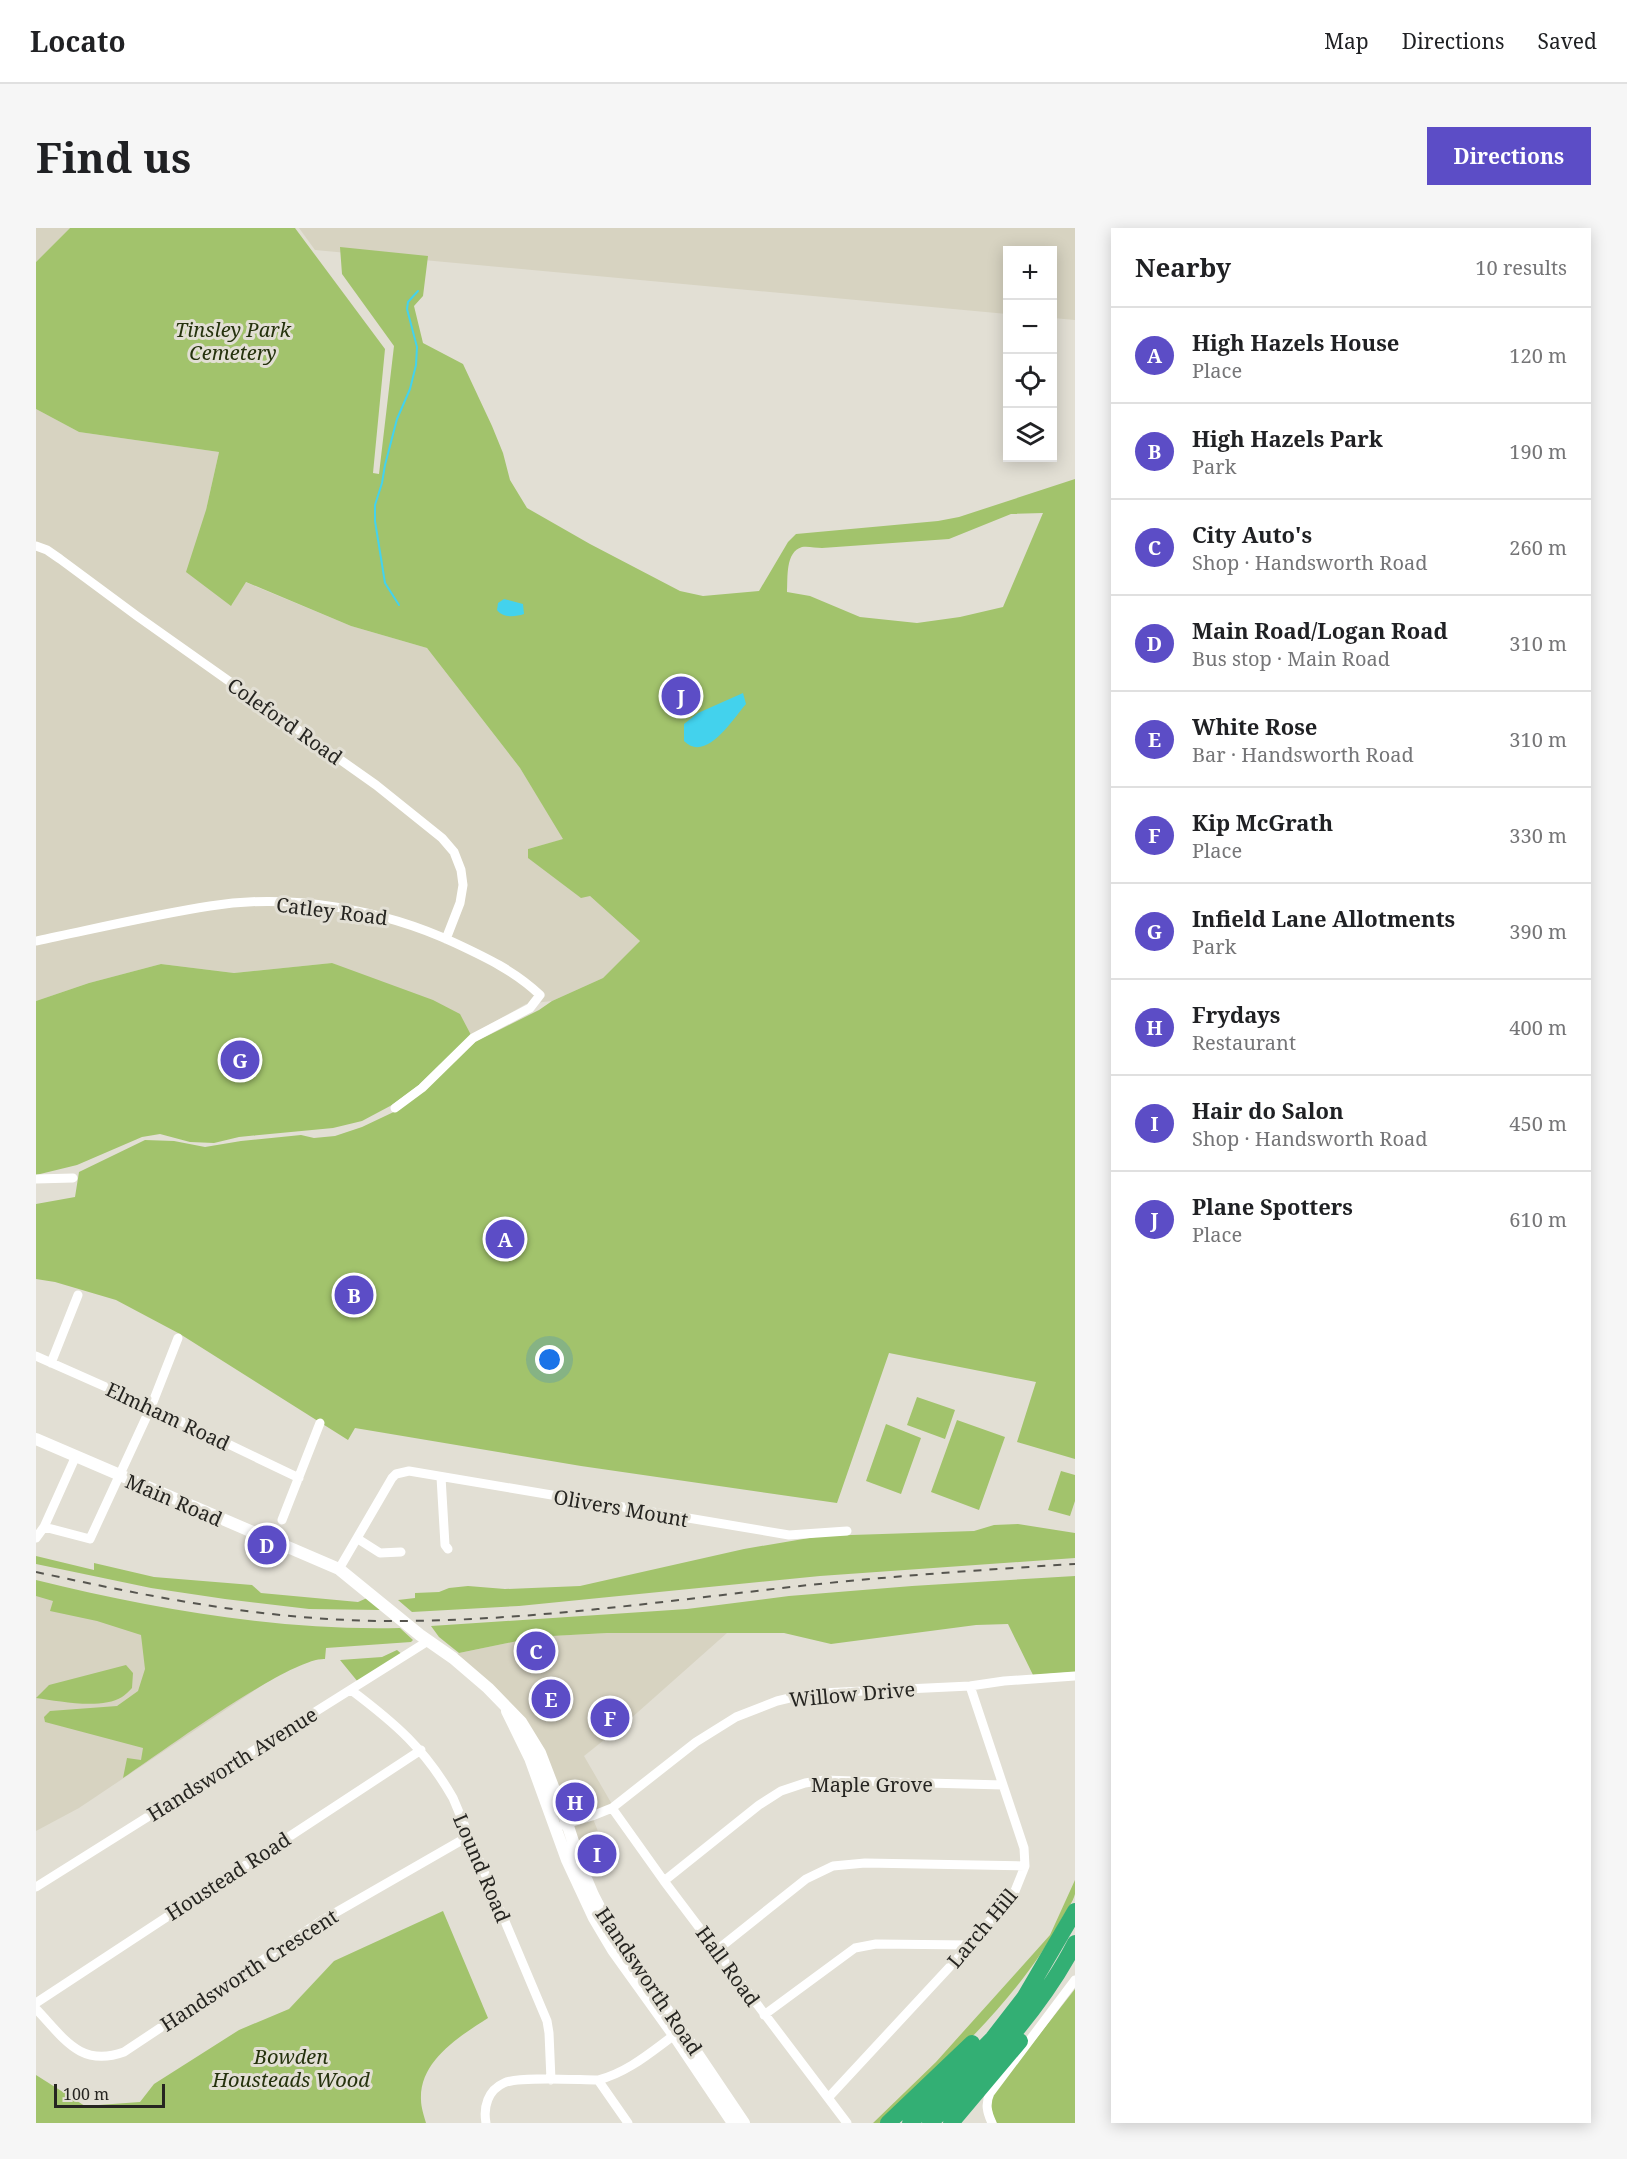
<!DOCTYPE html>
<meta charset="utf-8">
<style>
body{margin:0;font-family:"Noto Serif",serif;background:#f6f6f6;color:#202124}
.controls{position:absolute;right:18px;top:18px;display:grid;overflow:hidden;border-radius:0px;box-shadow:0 3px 15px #0003}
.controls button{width:54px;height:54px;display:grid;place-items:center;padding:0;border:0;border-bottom:2px solid #e0e0e0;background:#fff;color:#202124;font:30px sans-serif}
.scale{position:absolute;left:18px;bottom:15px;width:111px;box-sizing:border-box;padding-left:6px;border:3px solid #262521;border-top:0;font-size:16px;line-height:21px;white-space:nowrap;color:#262521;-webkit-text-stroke:4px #e2dfd4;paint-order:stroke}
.you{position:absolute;left:514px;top:1132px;width:21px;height:21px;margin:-15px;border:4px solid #fff;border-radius:50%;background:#1a73e8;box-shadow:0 0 0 9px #1a73e833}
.badge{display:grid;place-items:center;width:39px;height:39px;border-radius:50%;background:#5c4dc6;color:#fff;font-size:20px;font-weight:700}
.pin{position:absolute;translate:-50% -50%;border:3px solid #fff;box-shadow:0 2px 6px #0006}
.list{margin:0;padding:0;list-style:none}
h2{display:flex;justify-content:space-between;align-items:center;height:78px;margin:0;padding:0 24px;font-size:26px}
h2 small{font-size:20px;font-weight:400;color:#757577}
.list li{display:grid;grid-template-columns:39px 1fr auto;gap:18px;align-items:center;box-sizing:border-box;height:96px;padding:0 24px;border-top:2px solid #e0e0e0}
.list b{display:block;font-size:22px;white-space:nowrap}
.list p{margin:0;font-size:20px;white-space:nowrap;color:#757577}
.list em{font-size:20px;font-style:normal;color:#757577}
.icon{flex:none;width:33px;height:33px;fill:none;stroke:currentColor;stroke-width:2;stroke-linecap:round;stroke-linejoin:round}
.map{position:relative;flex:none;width:1039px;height:1895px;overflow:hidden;border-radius:0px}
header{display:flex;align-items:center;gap:36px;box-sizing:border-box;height:84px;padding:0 30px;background:#fff;border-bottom:2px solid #e0e0e0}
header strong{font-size:28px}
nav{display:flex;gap:33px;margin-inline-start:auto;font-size:21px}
.intro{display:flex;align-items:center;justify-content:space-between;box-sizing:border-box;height:144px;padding:0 36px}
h1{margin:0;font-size:42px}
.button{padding:15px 27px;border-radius:0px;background:#5c4dc6;color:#fff;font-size:21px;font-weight:700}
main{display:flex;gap:36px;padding:0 36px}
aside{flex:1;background:#fff;border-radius:0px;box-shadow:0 3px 15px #0003}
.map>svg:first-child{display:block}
.built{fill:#d7d3c1}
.green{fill:#a2c36c;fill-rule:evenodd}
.water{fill:#43d2ed}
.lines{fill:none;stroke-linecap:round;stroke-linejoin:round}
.stream{stroke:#43d2ed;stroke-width:2}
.street{stroke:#fff;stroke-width:9}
.secondary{stroke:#fff;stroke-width:12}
.highway{stroke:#33af74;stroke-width:16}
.rail{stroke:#56554f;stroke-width:2;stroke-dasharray:8 8;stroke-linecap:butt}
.labels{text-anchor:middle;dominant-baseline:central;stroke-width:6;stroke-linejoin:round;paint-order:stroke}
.park-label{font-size:20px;font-style:italic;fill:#25320d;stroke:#e2dfd4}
.street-label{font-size:20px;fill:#262521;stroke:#e2dfd4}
</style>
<header>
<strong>Locato</strong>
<nav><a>Map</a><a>Directions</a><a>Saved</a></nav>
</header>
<div class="intro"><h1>Find us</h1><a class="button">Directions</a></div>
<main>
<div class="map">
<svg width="1039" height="1895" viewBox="0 0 1039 1895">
<rect width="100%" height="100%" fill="#e2dfd4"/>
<path class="built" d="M 0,0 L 34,0 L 0,34 Z
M 263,0 L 1039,0 L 1039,92 L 1017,90 L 1017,22 L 972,22 L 971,86 L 279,22 Z
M 0,181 L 43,204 L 183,224 L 170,282 L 196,377 L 209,354 L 315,398 L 391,420 L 484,540 L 528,611 L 492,621 L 554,668 L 604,713 L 567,750 L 516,773 L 490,776 L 435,807 L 296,735 L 198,745 L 125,736 L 53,755 L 0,773 Z
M 0,1362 L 234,1452 L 43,1580 L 0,1603 Z
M 571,1405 L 691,1405 L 593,1492 L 548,1528 L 577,1578 L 556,1588 L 563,1606 L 533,1617 L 512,1558 L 480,1493 L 417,1430 L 423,1425 L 495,1410 L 502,1407 L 516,1408 Z"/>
<path class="green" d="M 34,0 L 259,0 L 349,121 L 337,245 L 343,246 L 358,118 L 306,46 L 304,19 L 392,28 L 387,68 L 378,78 L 387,115 L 427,136 L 456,198 L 467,225 L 474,252 L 491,280 L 554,316 L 644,363 L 667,368 L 723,363 L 752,314 L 760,306 L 902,293 L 923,289 L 1039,251 L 1039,1231 L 981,1214 L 1000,1154 L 853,1125 L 801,1275 L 545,1238 L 319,1200 L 312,1212 L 144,1106 L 80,1072 L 19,1054 L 0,1051 L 0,976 L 39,969 L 43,944 L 109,912 L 138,913 L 169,919 L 205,913 L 265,907 L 278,910 L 299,908 L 326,899 L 364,881 L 439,814 L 503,782 L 516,773 L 567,750 L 604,713 L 554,668 L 545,670 L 492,630 L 492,621 L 527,611 L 484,540 L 391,420 L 315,398 L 210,354 L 195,378 L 150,344 L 170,282 L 183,224 L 43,204 L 0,181 L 0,34 ZM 1007,285 L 967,379 L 924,389 L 881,395 L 824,389 L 774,368 L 751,364 C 752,350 749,324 766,319 C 772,318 780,320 786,320 L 913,311 L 975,286 Z
M 296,735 L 397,772 L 424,786 L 435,807 L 383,857 L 356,877 L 326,893 L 297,900 L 203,909 L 178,915 L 154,914 L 124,906 L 106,909 L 41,937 L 0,947 L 0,773 L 53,755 L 125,736 L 198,745 Z
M 881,1169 L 919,1182 L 909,1211 L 871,1197 Z
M 921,1192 L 969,1209 L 943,1282 L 895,1264 Z
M 850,1196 L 885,1210 L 865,1266 L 830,1253 Z
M 1025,1243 L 1039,1247 L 1039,1273 L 1034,1288 L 1012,1282 Z
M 982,1296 L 1039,1305 L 1039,1330 L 784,1348 L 483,1378 L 376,1384 L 362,1372 L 379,1370 L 379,1365 L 403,1364 L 413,1360 L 432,1358 L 469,1361 L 544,1358 L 708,1321 L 785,1308 L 938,1303 L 958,1297 Z
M 0,1328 L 58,1342 L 58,1335 L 118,1349 L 216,1357 L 225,1365 L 322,1374 L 331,1370 L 345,1382 L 273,1381 L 189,1371 L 115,1360 L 0,1336 Z
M 1039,1348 L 1039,1444 L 997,1447 L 972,1396 L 940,1397 L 795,1416 L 748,1405 L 571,1405 L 516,1408 L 502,1407 L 496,1410 L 423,1425 L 403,1409 L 395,1398 L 651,1381 L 753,1368 L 876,1358 Z
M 0,1352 C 118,1381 242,1403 364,1400 L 377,1412 L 375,1414 L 290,1420 L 289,1431 C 254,1429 123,1526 87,1550 L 91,1530 L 105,1532 L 107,1520 L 9,1494 L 8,1489 L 14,1483 L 81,1478 L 102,1463 L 109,1441 L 105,1407 L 61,1393 L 14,1383 L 17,1373 L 0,1368 Z
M 361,1422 L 369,1429 L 322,1454 L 304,1432 L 346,1429 Z
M 90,1437 L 97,1445 L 96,1460 C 93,1463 89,1467 86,1469 C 65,1482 23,1473 0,1470 L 13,1457 Z
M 1039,1652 C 1039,1656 1039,1662 1039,1666 C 1037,1674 1030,1683 1026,1690 C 985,1769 910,1836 845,1895 L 837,1895 L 900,1834 L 1014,1707 Z
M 407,1683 L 452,1790 C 424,1808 383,1833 385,1872 C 385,1879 388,1888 390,1895 L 0,1895 L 0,1847 L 49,1878 L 104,1874 L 118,1856 L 203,1802 L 253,1781 L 298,1733 Z
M 1039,1761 L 1039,1895 L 961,1895 L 953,1881 L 956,1867 Z"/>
<path class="water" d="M 468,371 L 487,376 L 488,386 C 479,389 467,390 461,382 L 462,375 Z
M 707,465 L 710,476 C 696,492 670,535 648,513 L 648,496 L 662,485 Z"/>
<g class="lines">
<path class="stream" d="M 363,377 L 349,355 L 339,293 L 339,277 L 346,255 L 349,237 L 361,191 L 374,161 L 380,137 L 381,119 L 371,81 L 372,74 L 382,63"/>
<path class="street" d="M 0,318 L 11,322 L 24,331 L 101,388 L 340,557 L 406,610 L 418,624 L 425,642 L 427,657 L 424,675 L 410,711
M 0,713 C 58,701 116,687 174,678 C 254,665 346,681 419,715 C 449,729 479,743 504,767 L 494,780 L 437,810 L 386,860 L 359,880
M 0,951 L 37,950
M 0,1128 L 115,1179 L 263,1250
M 15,1135 L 42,1067
M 405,1249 L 409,1317 L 412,1321
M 246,1292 L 284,1195
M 8,1299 L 54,1311 L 115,1179 L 142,1110
M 0,1310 L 8,1299 L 39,1230
M 322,1311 L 344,1325 L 365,1324
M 303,1341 L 356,1250 L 360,1246 L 373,1243 L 753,1307 L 811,1303
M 315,1462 C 360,1496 389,1521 417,1570 L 511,1793 L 513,1805 L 515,1852
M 576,1580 L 628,1653 L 811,1895
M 527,1597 L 556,1588 L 576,1580 L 660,1514 L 700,1489 L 741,1473 L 762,1468 L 785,1465 L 934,1458 L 968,1453 L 1039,1448
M 628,1653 L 723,1577 L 745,1563 L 769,1555 L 789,1552 L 816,1553 L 967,1557
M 0,1659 L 392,1413
M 681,1722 L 770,1651 L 797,1638 L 829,1635 L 989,1638
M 0,1775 L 385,1522
M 0,1781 C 28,1810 44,1840 88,1824 L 285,1693 L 433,1608
M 728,1787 L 819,1720 L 840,1716 L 934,1717
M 562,1852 L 592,1895
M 792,1870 L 934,1717 L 979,1663 L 989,1638 L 988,1620 L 934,1458
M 450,1895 C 447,1879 452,1862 468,1855 C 483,1848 542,1852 562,1852 C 593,1844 616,1823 641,1805
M 956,1895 C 951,1884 949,1876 954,1865 L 1039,1752"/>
<path class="secondary" d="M 0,1211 L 303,1341 L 384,1407 L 417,1430 L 452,1460 L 485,1494 L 504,1525 L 531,1595 L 546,1641 L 557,1667 L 572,1696 L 591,1726 L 648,1806 L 708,1895
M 471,1483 L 494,1530 L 531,1632 L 558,1690 L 577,1722 L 638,1807 L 697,1895"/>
<path class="highway" d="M 852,1895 L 936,1815
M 874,1895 L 957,1810 L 988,1770 L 1039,1683
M 894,1895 C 946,1844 1006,1780 1039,1715
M 915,1895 L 984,1813"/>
<path class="rail" d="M 0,1344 C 115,1369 229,1392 348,1393 C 480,1394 615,1375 746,1360 C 843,1349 941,1342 1039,1336"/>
</g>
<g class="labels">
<g class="park-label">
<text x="197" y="101">Tinsley Park<tspan x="197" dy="23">Cemetery</tspan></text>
<text x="255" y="1828">Bowden<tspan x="255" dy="23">Housteads Wood</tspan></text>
</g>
<g class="street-label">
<text transform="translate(249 493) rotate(35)">Coleford Road</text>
<text transform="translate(296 683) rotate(7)">Catley Road</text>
<text transform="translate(132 1188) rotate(25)">Elmham Road</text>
<text transform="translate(138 1272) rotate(23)">Main Road</text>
<text transform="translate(585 1280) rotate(10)">Olivers Mount</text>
<text transform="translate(816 1466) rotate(-5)">Willow Drive</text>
<text transform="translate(196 1536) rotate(-32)">Handsworth Avenue</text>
<text x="836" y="1556">Maple Grove</text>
<text transform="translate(446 1640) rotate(67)">Lound Road</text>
<text transform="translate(192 1648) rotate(-33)">Houstead Road</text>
<text transform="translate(946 1700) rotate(-50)">Larch Hill</text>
<text transform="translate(692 1738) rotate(54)">Hall Road</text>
<text transform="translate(213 1742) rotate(-33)">Handsworth Crescent</text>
<text transform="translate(613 1753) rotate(56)">Handsworth Road</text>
</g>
</g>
</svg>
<div class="controls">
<button>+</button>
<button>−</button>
<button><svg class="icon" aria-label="locate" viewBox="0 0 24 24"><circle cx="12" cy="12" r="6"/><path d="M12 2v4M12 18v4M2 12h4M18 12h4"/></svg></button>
<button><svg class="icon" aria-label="layers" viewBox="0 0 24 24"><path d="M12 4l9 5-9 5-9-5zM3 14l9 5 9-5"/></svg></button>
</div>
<div class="scale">100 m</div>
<div class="you"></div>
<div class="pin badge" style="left:469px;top:1011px">A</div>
<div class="pin badge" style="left:318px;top:1067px">B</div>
<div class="pin badge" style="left:500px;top:1423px">C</div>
<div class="pin badge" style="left:231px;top:1317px">D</div>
<div class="pin badge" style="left:515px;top:1471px">E</div>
<div class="pin badge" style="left:574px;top:1490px">F</div>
<div class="pin badge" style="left:204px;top:832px">G</div>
<div class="pin badge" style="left:539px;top:1574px">H</div>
<div class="pin badge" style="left:561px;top:1626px">I</div>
<div class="pin badge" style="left:645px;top:468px">J</div>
</div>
<aside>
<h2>Nearby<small>10 results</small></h2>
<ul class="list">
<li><span class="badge">A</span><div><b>High Hazels House</b><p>Place</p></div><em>120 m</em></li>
<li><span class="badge">B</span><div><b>High Hazels Park</b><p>Park</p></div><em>190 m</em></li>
<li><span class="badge">C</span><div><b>City Auto's</b><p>Shop · Handsworth Road</p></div><em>260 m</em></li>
<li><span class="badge">D</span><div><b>Main Road/Logan Road</b><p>Bus stop · Main Road</p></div><em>310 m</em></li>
<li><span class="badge">E</span><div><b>White Rose</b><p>Bar · Handsworth Road</p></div><em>310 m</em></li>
<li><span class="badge">F</span><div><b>Kip McGrath</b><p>Place</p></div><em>330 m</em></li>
<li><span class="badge">G</span><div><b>Infield Lane Allotments</b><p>Park</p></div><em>390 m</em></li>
<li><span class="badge">H</span><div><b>Frydays</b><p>Restaurant</p></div><em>400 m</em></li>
<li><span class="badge">I</span><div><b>Hair do Salon</b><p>Shop · Handsworth Road</p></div><em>450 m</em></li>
<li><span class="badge">J</span><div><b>Plane Spotters</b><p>Place</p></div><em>610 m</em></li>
</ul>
</aside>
</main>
